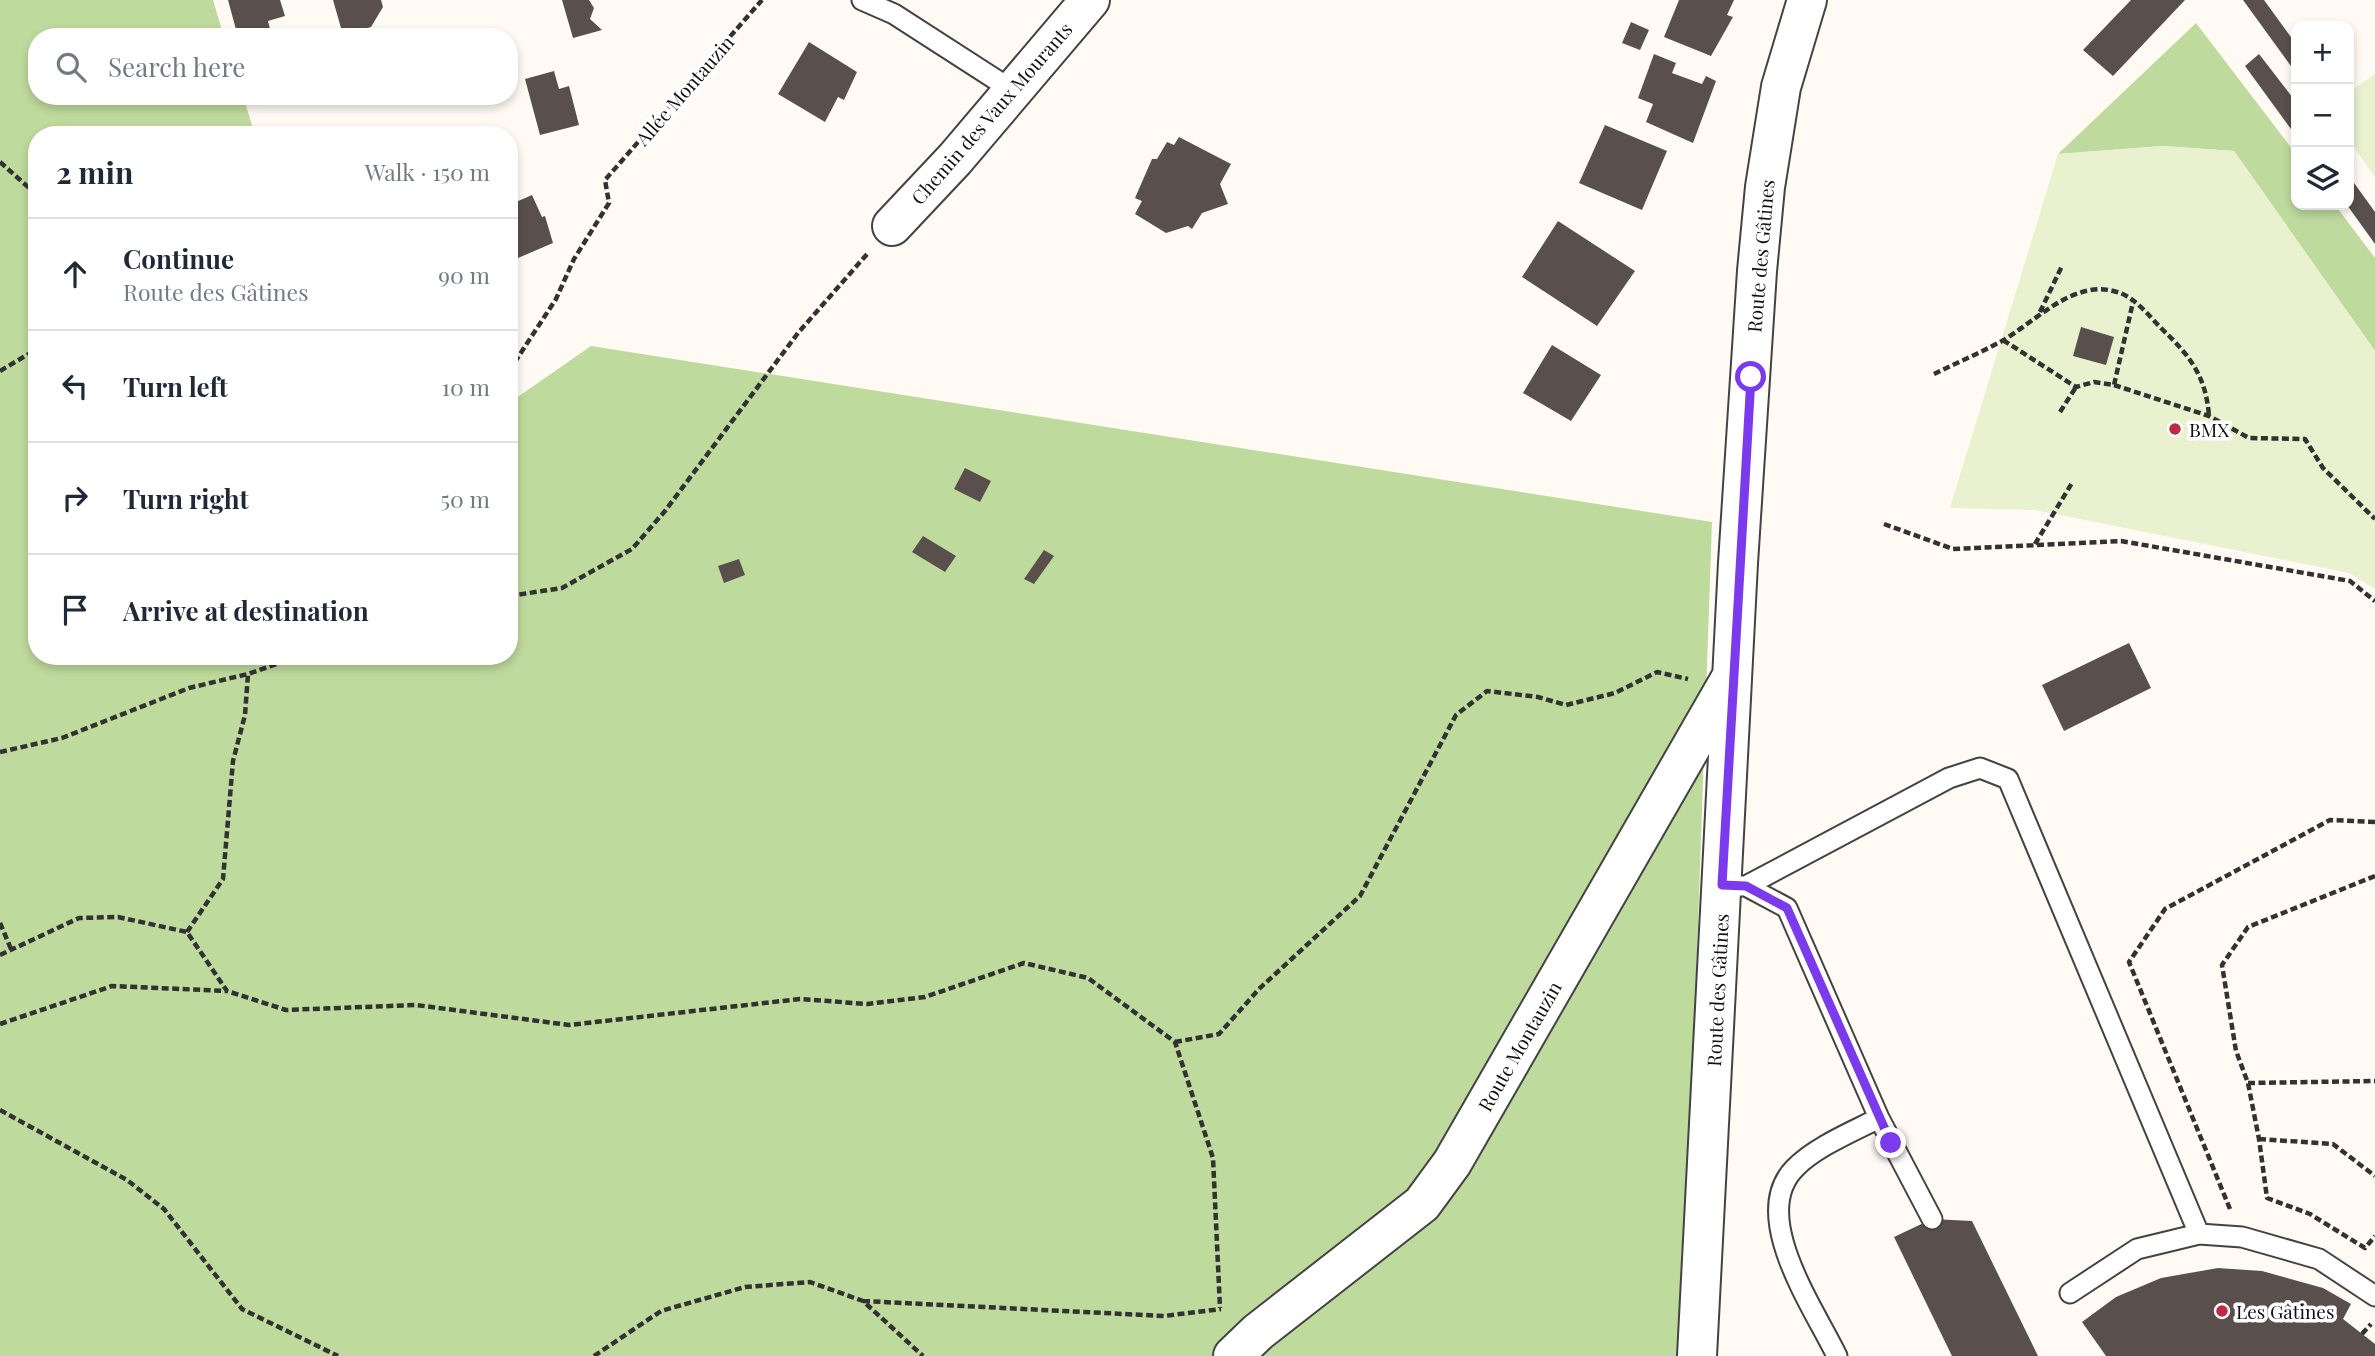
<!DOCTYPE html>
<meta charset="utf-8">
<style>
body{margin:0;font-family:"Playfair Display",serif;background:#f6f6f7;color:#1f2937}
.controls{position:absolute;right:21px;top:21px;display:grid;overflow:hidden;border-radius:14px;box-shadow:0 4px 10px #0003}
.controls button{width:63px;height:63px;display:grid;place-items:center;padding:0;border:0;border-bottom:2px solid #e0e1e3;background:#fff;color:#1f2937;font:35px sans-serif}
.stop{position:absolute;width:21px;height:21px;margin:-16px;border:5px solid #7c3aed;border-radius:50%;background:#fff}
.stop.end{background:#7c3aed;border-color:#fff;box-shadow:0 2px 7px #0008}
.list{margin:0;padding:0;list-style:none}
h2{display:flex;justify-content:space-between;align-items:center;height:91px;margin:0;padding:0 28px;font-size:30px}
h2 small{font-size:23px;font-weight:400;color:#747a83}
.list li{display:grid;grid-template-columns:46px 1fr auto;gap:21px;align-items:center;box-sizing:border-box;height:112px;padding:0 28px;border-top:2px solid #e0e1e3}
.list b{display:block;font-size:26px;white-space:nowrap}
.list p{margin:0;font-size:23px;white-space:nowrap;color:#747a83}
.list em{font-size:23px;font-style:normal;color:#747a83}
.icon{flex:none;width:38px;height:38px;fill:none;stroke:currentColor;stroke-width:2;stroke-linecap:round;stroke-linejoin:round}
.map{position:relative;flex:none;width:2375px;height:1356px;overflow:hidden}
.search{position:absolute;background:#fff;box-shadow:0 4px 10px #0003;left:28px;top:28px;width:490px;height:77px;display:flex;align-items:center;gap:18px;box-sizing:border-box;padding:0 24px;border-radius:28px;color:#747a83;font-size:26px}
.panel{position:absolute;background:#fff;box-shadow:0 4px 10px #0003;left:28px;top:126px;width:490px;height:539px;border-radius:28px}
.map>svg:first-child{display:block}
.forest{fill:#bfda9d}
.pitch{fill:#e9f1cf}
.building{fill:#59504d}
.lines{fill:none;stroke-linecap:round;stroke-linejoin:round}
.service-casing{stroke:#434343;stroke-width:23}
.minor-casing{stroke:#434343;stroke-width:42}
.path{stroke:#323232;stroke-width:4.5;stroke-dasharray:7 3.5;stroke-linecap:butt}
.service{stroke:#fff;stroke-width:19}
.minor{stroke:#fff;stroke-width:38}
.route{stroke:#7c3aed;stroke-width:9}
.poi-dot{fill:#bf2942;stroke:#fff;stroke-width:2.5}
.labels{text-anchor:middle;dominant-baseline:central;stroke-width:7;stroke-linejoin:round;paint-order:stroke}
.street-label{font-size:19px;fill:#101010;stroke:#fff}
.poi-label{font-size:19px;fill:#101010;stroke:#fff;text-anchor:start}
</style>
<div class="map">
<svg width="2375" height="1356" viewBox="0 0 2375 1356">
<rect width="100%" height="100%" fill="#fffbf4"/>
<path class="forest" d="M 0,0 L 213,0 L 224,37 L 37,37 L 37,96 L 243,96 L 255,135 L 37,135 L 37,656 L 509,656 L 509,403 L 591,346 L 1712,522 L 1683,1356 L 0,1356 Z
M 2196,23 L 2296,154 L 2296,205 L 2335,205 L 2375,258 L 2375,351 L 2234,151 L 2163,146 L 2058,154 Z"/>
<path class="pitch" d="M 2375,74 L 2375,177 L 2349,140 L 2349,92 Z
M 2163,146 L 2234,151 L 2375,351 L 2375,589 L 2349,573 L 2035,510 L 1950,508 L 2058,154 Z"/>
<path class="building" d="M 228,0 L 280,0 L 285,16 L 268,21 L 272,37 L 238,37 Z
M 333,0 L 381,0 L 383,7 L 371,27 L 343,35 Z
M 562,0 L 589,0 L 594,8 L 590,19 L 602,30 L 573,38 Z
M 1679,0 L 1734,0 L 1727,15 L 1733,17 L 1711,56 L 1664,37 Z
M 2131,0 L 2185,0 L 2113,76 L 2083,50 Z
M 2243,0 L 2264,0 L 2296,44 L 2296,73 Z
M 1631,22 L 1649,30 L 1640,50 L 1622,43 Z
M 809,42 L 857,72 L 844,100 L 838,97 L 825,122 L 778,94 Z
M 1654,54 L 1676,63 L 1672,73 L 1702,84 L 1706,76 L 1716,81 L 1693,143 L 1646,122 L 1653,104 L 1638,98 Z
M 2259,54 L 2296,102 L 2296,136 L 2245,66 Z
M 554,71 L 559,89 L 569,86 L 579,125 L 540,135 L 525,79 Z
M 1605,125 L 1667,151 L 1642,210 L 1579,183 Z
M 1179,137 L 1231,164 L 1220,184 L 1228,204 L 1202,213 L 1192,229 L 1188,226 L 1166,233 L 1135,214 L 1142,201 L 1135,198 L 1152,159 L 1157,159 L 1167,142 L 1174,145 Z
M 2349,176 L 2375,212 L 2375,244 L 2347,205 Z
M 532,195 L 542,217 L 545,216 L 553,243 L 511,261 L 509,205 Z
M 1558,221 L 1635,271 L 1597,326 L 1522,277 Z
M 2081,327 L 2114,337 L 2106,365 L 2073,356 Z
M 1552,345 L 1601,375 L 1571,421 L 1523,393 Z
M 965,468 L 991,481 L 980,502 L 954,489 Z
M 923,536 L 956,556 L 945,572 L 912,552 Z
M 1044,550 L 1054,556 L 1034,584 L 1024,579 Z
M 739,559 L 745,575 L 724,583 L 718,566 Z
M 2129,643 L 2151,688 L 2064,731 L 2042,685 Z
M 1932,1219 L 1972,1221 L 2038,1356 L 1952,1356 L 1894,1237 Z
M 2218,1268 L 2262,1271 L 2323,1288 L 2351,1304 L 2343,1319 L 2375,1344 L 2375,1356 L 2106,1356 L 2082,1322 L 2116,1297 L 2161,1278 Z"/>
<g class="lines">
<defs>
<path id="service" d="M 862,0 L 894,14 L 1012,90
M 1738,886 L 1746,886 L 1787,908 L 1879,1118 L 1932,1219
M 1746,886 L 1949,778 L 1980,768 L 2008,779 L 2199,1234
M 2070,1293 L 2137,1249 L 2199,1234 L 2242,1237 L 2319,1259 L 2375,1296
M 1837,1356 C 1814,1308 1748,1215 1795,1168 C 1815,1147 1854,1131 1879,1118"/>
<path id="minor" d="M 892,226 L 955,159 L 1090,0
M 1233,1356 L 1258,1332 L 1422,1204 L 1452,1163 L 1732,676
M 1697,1356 L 1738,563 L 1757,271 L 1765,187 L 1781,87 L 1807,0"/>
</defs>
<use href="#service" class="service-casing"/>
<use href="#minor" class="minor-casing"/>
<path class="path" d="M 0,162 L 37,195
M 2040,312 L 2062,266
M 2003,340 L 2076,387 L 2094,382 L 2114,385 L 2133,302
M 0,371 L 37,349
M 509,371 L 556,299 L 574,259 L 609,203 L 605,180 L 762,0
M 1934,374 C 1956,363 1980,353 2002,341 C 2035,322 2074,278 2117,292 C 2135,297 2149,316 2162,329 C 2190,356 2206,376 2209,416
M 2114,385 L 2209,416 L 2249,438 L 2305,439 L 2323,468 L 2375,519
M 2060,412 L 2076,387
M 1884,524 L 1953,549 L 2121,541 L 2350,581 L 2375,601
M 2035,544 L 2072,483
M 509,596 L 562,588 L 632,549 L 665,511 L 798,333 L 868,253
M 0,752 L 62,738 L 189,688 L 248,674 L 299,656
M 2375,876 L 2248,927 L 2222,965 L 2236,1051 L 2248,1083 L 2259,1139 L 2267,1198 L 2310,1214 L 2365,1248 L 2375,1236
M 0,923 L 11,949
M 187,932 L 223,879 L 233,761 L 245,715 L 248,674
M 0,955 L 79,918 L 118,917 L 187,932 L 227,991 L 286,1010 L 416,1005 L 569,1025 L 800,999 L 867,1004 L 925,997 L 1024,963 L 1088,978 L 1175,1042 L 1213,1158 L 1220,1308
M 0,1024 L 112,986 L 227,991
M 1175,1042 L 1219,1034 L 1259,989 L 1360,896 L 1456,715 L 1487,691 L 1538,697 L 1566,705 L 1615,693 L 1657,672 L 1688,679
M 2248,1083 L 2375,1081
M 0,1110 L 127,1180 L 164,1209 L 242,1309 L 338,1356
M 2259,1139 L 2333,1144 L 2375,1176
M 2230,1209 L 2129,962 L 2165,909 L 2330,820 L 2375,822
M 863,1301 L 1164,1316 L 1221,1309
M 2362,1334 L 2371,1324
M 594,1356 L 661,1311 L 745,1287 L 810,1282 L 863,1301 L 923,1356"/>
<use href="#service" class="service"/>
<use href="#minor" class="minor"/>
</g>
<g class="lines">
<path class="route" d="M 1751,377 L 1722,885 L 1746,886 L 1787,908 L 1891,1143"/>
</g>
<g class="poi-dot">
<circle cx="2175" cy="429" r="7"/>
<circle cx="2222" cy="1311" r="7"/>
</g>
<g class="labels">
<g class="street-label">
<text transform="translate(684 90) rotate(-49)">Allée Montauzin</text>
<text transform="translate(991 113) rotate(-49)">Chemin des Vaux Mourants</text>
<text transform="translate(1760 256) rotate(-85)">Route des Gâtines</text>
<text transform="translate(1717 990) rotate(-87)">Route des Gâtines</text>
<text transform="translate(1519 1046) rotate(-60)">Route Montauzin</text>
</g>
<g class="poi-label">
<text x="2189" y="429">BMX</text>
<text x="2236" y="1311">Les Gâtines</text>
</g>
</g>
</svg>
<div class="controls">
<button>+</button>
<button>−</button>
<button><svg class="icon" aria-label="layers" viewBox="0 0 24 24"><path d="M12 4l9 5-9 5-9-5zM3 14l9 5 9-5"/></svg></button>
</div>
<div class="stop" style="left:1751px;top:377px"></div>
<div class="stop end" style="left:1891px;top:1143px"></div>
<div class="search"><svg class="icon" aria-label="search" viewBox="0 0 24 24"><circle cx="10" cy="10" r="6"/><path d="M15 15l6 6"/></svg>Search here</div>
<section class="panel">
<h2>2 min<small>Walk · 150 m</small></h2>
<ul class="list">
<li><svg class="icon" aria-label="ahead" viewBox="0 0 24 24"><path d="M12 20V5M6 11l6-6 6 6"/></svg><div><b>Continue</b><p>Route des Gâtines</p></div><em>90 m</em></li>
<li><svg class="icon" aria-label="left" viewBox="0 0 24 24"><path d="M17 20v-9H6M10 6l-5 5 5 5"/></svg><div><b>Turn left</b></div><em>10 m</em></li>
<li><svg class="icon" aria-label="right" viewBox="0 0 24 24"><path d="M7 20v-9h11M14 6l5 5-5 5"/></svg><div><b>Turn right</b></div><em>50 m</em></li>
<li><svg class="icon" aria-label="arrive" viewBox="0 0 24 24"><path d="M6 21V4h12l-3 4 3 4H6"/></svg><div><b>Arrive at destination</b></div></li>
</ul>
</section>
</div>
